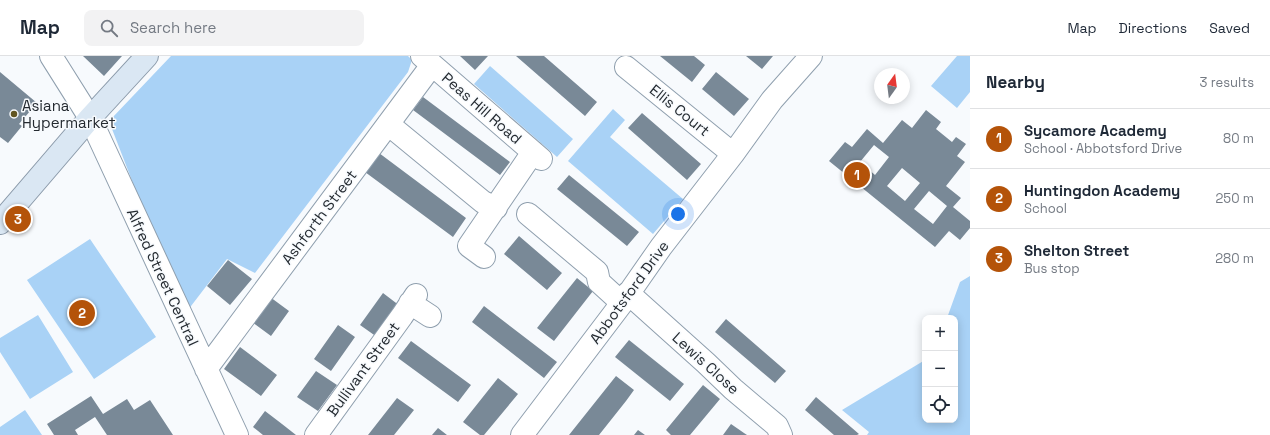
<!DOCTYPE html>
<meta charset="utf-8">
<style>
body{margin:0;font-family:"Space Grotesk",sans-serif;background:#f2f2f3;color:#1f2937}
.controls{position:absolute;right:12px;bottom:12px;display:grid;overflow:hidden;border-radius:8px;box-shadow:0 2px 10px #0003}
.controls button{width:36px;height:36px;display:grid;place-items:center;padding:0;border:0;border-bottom:1px solid #e0e1e3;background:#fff;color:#1f2937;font:20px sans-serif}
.compass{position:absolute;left:874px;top:12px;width:36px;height:36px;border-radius:50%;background:#fff;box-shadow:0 2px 10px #0003;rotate:14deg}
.you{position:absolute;left:678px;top:158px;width:14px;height:14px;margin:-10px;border:3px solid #fff;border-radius:50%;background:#1a73e8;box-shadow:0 0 0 6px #1a73e833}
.badge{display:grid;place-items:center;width:26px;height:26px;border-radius:50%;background:#b45309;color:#fff;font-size:13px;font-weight:700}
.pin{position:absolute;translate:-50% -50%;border:2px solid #fff;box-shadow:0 1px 4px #0006}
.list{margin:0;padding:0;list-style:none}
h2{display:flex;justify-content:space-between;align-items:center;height:52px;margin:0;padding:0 16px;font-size:17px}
h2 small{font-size:13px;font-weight:400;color:#747a83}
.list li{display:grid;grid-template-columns:26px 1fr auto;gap:12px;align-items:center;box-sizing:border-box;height:60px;padding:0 16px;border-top:1px solid #e0e1e3}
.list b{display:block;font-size:15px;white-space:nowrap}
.list p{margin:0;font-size:13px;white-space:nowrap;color:#747a83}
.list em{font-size:13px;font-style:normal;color:#747a83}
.icon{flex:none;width:22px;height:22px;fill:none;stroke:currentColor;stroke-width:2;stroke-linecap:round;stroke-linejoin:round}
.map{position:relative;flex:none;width:970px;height:379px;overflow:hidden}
header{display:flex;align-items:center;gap:24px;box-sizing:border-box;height:56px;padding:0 20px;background:#fff;border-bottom:1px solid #e0e1e3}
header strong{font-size:19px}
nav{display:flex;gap:22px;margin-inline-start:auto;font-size:14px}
.search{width:280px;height:36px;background:#f2f2f3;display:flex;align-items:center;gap:10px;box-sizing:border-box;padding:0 14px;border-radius:8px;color:#747a83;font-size:15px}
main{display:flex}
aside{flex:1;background:#fff}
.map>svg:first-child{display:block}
.green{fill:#a9d2f6}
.building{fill:#798997;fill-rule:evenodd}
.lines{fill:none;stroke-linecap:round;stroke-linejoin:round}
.minor-casing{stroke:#8f9fae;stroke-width:24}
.major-casing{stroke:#8b9aaa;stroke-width:24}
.minor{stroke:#fff;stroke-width:22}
.major{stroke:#dae7f3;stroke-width:22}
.poi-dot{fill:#625622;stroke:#f7fafd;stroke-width:1.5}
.labels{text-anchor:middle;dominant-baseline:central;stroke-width:3;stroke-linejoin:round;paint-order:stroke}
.poi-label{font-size:15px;fill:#242a30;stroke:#f7fafd;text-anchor:start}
.street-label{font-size:15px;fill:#242a30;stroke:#f7fafd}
</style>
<header>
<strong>Map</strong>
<div class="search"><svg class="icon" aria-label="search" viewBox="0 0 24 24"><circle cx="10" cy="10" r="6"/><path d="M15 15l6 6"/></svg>Search here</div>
<nav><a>Map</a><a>Directions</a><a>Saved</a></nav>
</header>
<main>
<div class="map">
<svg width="970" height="379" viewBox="0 0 970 379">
<rect width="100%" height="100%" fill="#f7fafd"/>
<path class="green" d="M 171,0 L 408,0 L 412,4 L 408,16 L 255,217 L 227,203 L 188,254 L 167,215 L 112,73 L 112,62 Z
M 957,0 L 970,0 L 970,36 L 957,52 L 931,30 Z
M 490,10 L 573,83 L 557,101 L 474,28 Z
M 613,53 L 625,64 L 610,81 L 683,143 L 653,178 L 568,105 Z
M 90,183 L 156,281 L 94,323 L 27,224 Z
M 970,220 L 970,379 L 867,379 L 869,376 L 842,354 L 925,304 L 925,364 L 955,364 L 955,262 L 947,262 L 960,226 Z
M 38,259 L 73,316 L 30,343 L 0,296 L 0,282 Z
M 25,354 L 42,379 L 0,379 L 0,371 Z"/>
<path class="building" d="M 83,0 L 122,0 L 104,20 Z
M 460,0 L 488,0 L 475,14 Z
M 516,0 L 544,0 L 597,46 L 585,60 Z
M 660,0 L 694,0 L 705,9 L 692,26 Z
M 746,0 L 773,0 L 762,13 Z
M 0,16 L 37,47 L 19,68 L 22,70 L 8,87 L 0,81 Z
M 716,16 L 749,43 L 734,60 L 702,33 Z
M 423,41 L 510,106 L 500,119 L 413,54 Z
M 926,54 L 941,66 L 936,73 L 952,86 L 956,81 L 966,88 L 957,100 L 965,106 L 946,130 L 961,142 L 953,151 L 970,165 L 970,172 L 960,184 L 949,175 L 935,191 L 829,105 L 845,86 L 852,91 L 867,73 L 883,87 L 902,64 L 912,72 ZM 874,89 L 889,101 L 875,119 L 860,106 ZM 902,112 L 920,127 L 905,145 L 887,130 ZM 929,135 L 947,150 L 933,168 L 914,153 Z
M 642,57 L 701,108 L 687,124 L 628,72 Z
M 379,97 L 466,162 L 453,181 L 365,116 Z
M 569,119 L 639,176 L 627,190 L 557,133 Z
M 519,180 L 562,217 L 547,234 L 504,198 Z
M 228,204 L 252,223 L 230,249 L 207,230 Z
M 577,222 L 593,235 L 554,285 L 537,272 Z
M 383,237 L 400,250 L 377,281 L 360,269 Z
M 270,241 L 289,255 L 271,280 L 252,266 Z
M 484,250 L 557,306 L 544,322 L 472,266 Z
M 726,263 L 786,315 L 775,327 L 715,276 Z
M 338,269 L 355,281 L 331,315 L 314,303 Z
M 629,284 L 684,328 L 670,345 L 615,301 Z
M 411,285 L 471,329 L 458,346 L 398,302 Z
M 240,291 L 277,319 L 261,340 L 224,313 Z
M 316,315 L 337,329 L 318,355 L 297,341 Z
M 616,320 L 634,334 L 626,345 L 599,379 L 569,379 Z
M 498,322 L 518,338 L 484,379 L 480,379 L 463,366 Z
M 703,329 L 720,343 L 690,379 L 671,379 L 666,374 Z
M 91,340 L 103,358 L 127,343 L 134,354 L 150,344 L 173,379 L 107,379 L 95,361 L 75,374 L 78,379 L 54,379 L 47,368 Z
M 816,341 L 859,378 L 857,379 L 834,379 L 805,354 Z
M 397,342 L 414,354 L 394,379 L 368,379 Z
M 265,355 L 282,368 L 296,379 L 263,379 L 253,371 Z
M 731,368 L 744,377 L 747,379 L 723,379 Z
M 438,372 L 447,379 L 432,379 Z
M 638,374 L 645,379 L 634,379 Z"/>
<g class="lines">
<defs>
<path id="minor" d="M 51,0 L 90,62 L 237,379
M 422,0 L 541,103
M 626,11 L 733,98
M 388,68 L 483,146 L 496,152
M 528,158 L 597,216 L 599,226 L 622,247
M 484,201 L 469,190 L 533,96
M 628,237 L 706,307 L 733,333 L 777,370 L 781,379
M 410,247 L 430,260
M 206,313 L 432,9
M 316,379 L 402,260 L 416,239
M 522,379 L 622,247 L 661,191 L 733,98 L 772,44 L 811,0"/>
<path id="major" d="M 0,167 L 90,62 L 147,0"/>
</defs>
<use href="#minor" class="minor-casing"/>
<use href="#major" class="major-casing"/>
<use href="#minor" class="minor"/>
<use href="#major" class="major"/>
</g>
<circle class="poi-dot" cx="14" cy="58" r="4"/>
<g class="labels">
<g class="poi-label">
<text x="22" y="49">Asiana<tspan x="22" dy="17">Hypermarket</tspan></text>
</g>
<g class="street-label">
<text transform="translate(482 52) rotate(41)">Peas Hill Road</text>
<text transform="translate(680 54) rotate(39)">Ellis Court</text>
<text transform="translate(319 161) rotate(-53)">Ashforth Street</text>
<text transform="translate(163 221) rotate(65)">Alfred Street Central</text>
<text transform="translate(629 236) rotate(-54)">Abbotsford Drive</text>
<text transform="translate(706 307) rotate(42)">Lewis Close</text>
<text transform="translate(363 313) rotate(-54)">Bullivant Street</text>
</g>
</g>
</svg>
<div class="controls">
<button>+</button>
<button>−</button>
<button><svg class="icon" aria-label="locate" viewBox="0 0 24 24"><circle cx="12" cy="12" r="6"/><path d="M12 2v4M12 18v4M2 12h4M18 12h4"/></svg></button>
</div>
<svg class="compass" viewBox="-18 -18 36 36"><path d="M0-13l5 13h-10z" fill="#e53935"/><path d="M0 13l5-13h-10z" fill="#747a83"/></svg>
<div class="you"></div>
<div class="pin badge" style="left:857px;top:119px">1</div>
<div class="pin badge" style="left:82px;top:257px">2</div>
<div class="pin badge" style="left:18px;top:163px">3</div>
</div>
<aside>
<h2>Nearby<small>3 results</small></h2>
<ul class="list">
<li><span class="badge">1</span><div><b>Sycamore Academy</b><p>School · Abbotsford Drive</p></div><em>80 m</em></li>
<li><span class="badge">2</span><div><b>Huntingdon Academy</b><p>School</p></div><em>250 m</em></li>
<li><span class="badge">3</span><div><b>Shelton Street</b><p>Bus stop</p></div><em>280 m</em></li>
</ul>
</aside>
</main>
